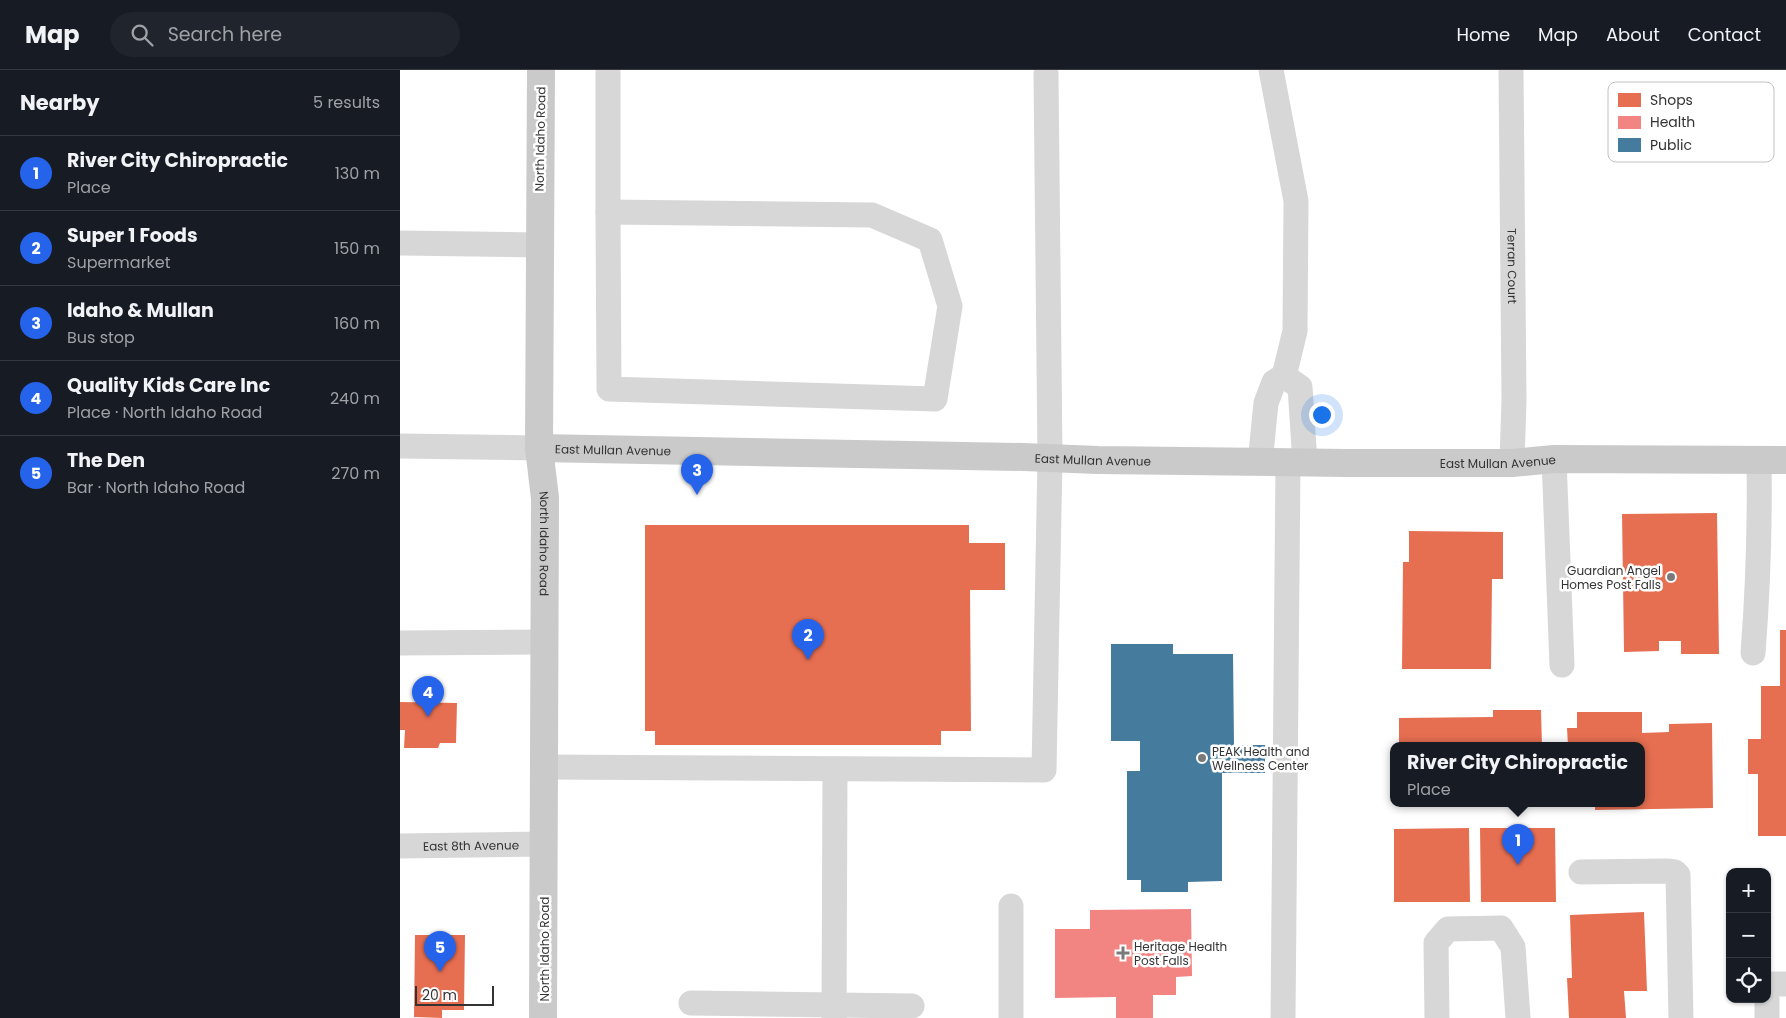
<!DOCTYPE html>
<meta charset="utf-8">
<style>
body{margin:0;font-family:Poppins,sans-serif;background:#20242c;color:#f1f3f6}
.controls{position:absolute;right:15px;bottom:15px;display:grid;overflow:hidden;border-radius:10px;box-shadow:0 1px 4px #0004}
.controls button{width:45px;height:45px;display:grid;place-items:center;padding:0;border:0;border-bottom:1px solid #363941;background:#171b24;color:#f1f3f6;font:25px sans-serif}
.scale{position:absolute;left:15px;bottom:12px;width:79px;box-sizing:border-box;padding-left:5px;border:2px solid #333;border-top:0;font-size:14px;line-height:18px;white-space:nowrap;color:#333;-webkit-text-stroke:4px #fff;paint-order:stroke}
.you{position:absolute;left:921px;top:344px;width:18px;height:18px;margin:-12px;border:4px solid #fff;border-radius:50%;background:#1a73e8;box-shadow:0 0 0 8px #1a73e833}
.badge{display:grid;place-items:center;width:32px;height:32px;border-radius:50%;background:#2563eb;color:#fff;font-size:16px;font-weight:700}
.pin{position:absolute;translate:-50% -41px;filter:drop-shadow(0 1px 2px #0008)}
.pin::after{content:'';position:absolute;top:26px;width:18px;height:15px;background:inherit;clip-path:polygon(0 0,100% 0,50% 100%)}
.popup{position:absolute;left:990px;top:672px;width:255px;height:65px;box-sizing:border-box;display:grid;place-content:center;border-radius:10px;background:#171b24;filter:drop-shadow(0 1px 4px #0005);font-size:16px;white-space:nowrap;color:#9ea1a6}
.popup b{font-size:19px;color:#f1f3f6}
.popup::after{content:'';position:absolute;left:50%;top:100%;margin-left:-10px;border:10px solid transparent;border-top-color:#171b24}
.list{margin:0;padding:0;list-style:none}
h2{display:flex;justify-content:space-between;align-items:center;height:65px;margin:0;padding:0 20px;font-size:21px}
h2 small{font-size:16px;font-weight:400;color:#9ea1a6}
.list li{display:grid;grid-template-columns:32px 1fr auto;gap:15px;align-items:center;box-sizing:border-box;height:75px;padding:0 20px;border-top:1px solid #363941}
.list b{display:block;font-size:19px;white-space:nowrap}
.list p{margin:0;font-size:16px;white-space:nowrap;color:#9ea1a6}
.list em{font-size:16px;font-style:normal;color:#9ea1a6}
.icon{flex:none;width:28px;height:28px;fill:none;stroke:currentColor;stroke-width:2;stroke-linecap:round;stroke-linejoin:round}
.map{position:relative;flex:none;width:1386px;height:948px;overflow:hidden}
header{display:flex;align-items:center;gap:30px;box-sizing:border-box;height:70px;padding:0 25px;background:#171b24;border-bottom:1px solid #363941}
header strong{font-size:24px}
nav{display:flex;gap:28px;margin-inline-start:auto;font-size:18px}
.search{width:350px;height:45px;background:#20242c;display:flex;align-items:center;gap:12px;box-sizing:border-box;padding:0 18px;border-radius:28px;color:#9ea1a6;font-size:19px}
main{display:flex}
aside{flex:1;background:#171b24}
.map>svg:first-child{display:block}
.shops{fill:#e76f51}
.health{fill:#f28482}
.public{fill:#457b9d}
.lines{fill:none;stroke-linecap:round;stroke-linejoin:round}
.minor{stroke:#d7d7d7;stroke-width:25}
.major{stroke:#cacaca;stroke-width:28}
.poi-dot{fill:#7a7a7a;stroke:#fff;stroke-width:2}
.labels{text-anchor:middle;dominant-baseline:central;stroke-width:5;stroke-linejoin:round;paint-order:stroke}
.street-label{font-size:12px;fill:#333;stroke:#fff}
.poi-label{font-size:12px;fill:#333;stroke:#fff;text-anchor:start}
.key{fill:#fff;stroke:#c2c2c2;stroke-width:1}
.key-label{font-size:14px;fill:#333}
</style>
<header>
<strong>Map</strong>
<div class="search"><svg class="icon" aria-label="search" viewBox="0 0 24 24"><circle cx="10" cy="10" r="6"/><path d="M15 15l6 6"/></svg>Search here</div>
<nav><a>Home</a><a>Map</a><a>About</a><a>Contact</a></nav>
</header>
<main>
<aside>
<h2>Nearby<small>5 results</small></h2>
<ul class="list">
<li><span class="badge">1</span><div><b>River City Chiropractic</b><p>Place</p></div><em>130 m</em></li>
<li><span class="badge">2</span><div><b>Super 1 Foods</b><p>Supermarket</p></div><em>150 m</em></li>
<li><span class="badge">3</span><div><b>Idaho &amp; Mullan</b><p>Bus stop</p></div><em>160 m</em></li>
<li><span class="badge">4</span><div><b>Quality Kids Care Inc</b><p>Place · North Idaho Road</p></div><em>240 m</em></li>
<li><span class="badge">5</span><div><b>The Den</b><p>Bar · North Idaho Road</p></div><em>270 m</em></li>
</ul>
</aside>
<div class="map">
<svg width="1386" height="948" viewBox="0 0 1386 948">
<rect width="100%" height="100%" fill="#fff"/>
<path class="shops" d="M 1317,443 L 1319,584 L 1281,584 L 1281,571 L 1259,571 L 1259,581 L 1224,582 L 1222,444 Z
M 245,455 L 569,455 L 569,473 L 605,473 L 605,520 L 570,520 L 571,661 L 541,661 L 541,675 L 255,675 L 255,661 L 245,661 Z
M 1009,461 L 1103,462 L 1103,509 L 1092,509 L 1091,599 L 1002,599 L 1003,492 L 1009,492 Z
M 1380,560 L 1386,560 L 1386,766 L 1358,766 L 1358,704 L 1348,704 L 1348,669 L 1361,669 L 1361,616 L 1380,616 Z
M 0,632 L 57,633 L 56,673 L 40,673 L 38,678 L 4,678 L 5,660 L 0,660 Z
M 1093,640 L 1141,640 L 1142,676 L 999,676 L 999,648 L 1093,647 Z
M 1177,642 L 1242,642 L 1242,663 L 1269,662 L 1269,654 L 1312,653 L 1313,738 L 1195,740 L 1195,734 L 1242,734 L 1242,676 L 1168,676 L 1167,658 L 1177,658 Z
M 999,734 L 1104,734 L 1104,735 L 999,736 Z
M 1069,758 L 1070,832 L 994,832 L 994,759 Z
M 1080,758 L 1155,758 L 1156,832 L 1081,832 Z
M 1244,842 L 1247,921 L 1224,921 L 1226,948 L 1169,948 L 1167,908 L 1172,908 L 1170,845 Z
M 15,865 L 65,865 L 64,940 L 42,940 L 42,948 L 14,947 Z"/>
<path class="health" d="M 791,839 L 792,906 L 776,907 L 776,925 L 753,925 L 753,948 L 716,948 L 716,927 L 655,928 L 655,859 L 690,859 L 690,840 Z"/>
<path class="public" d="M 711,574 L 773,574 L 773,584 L 833,584 L 834,675 L 865,675 L 865,703 L 822,703 L 822,811 L 788,812 L 788,822 L 741,822 L 741,810 L 727,810 L 727,701 L 740,701 L 740,671 L 711,671 Z"/>
<g class="lines">
<g class="minor">
<path d="M 208,0 L 208,142"/>
<path d="M 871,0 L 896,131 L 895,261 L 884,306"/>
<path id="s1" d="M 1111,0 L 1114,330 L 1112,393"/>
<path d="M 208,142 L 472,145 L 530,170 L 550,236 L 535,329 L 209,319 Z"/>
<path d="M 0,173 L 139,175"/>
<path d="M 0,376 L 139,378"/>
<path d="M 1154,389 L 1162,595"/>
<path d="M 860,393 L 866,333 L 874,312 L 884,306 L 900,317 L 905,393"/>
<path d="M 0,573 L 145,572"/>
<path d="M 1353,583 C 1358,519 1360,455 1359,390"/>
<path d="M 144,697 L 644,700 L 650,388 L 646,4"/>
<path id="s2" d="M 0,776 L 144,774"/>
<path d="M 1181,802 L 1266,801 L 1275,802 L 1278,805 L 1281,948"/>
<path d="M 1367,914 L 1386,914"/>
<path d="M 1367,929 L 1367,948"/>
<path d="M 291,933 L 512,936"/>
<path d="M 434,948 L 435,699"/>
<path d="M 611,948 L 611,836"/>
<path d="M 883,948 L 888,393"/>
<path d="M 1037,948 L 1036,873 L 1048,859 L 1101,858 L 1113,877 L 1118,948"/>
</g>
<g class="major">
<path id="s3" d="M 141,0 L 139,378 L 145,428 L 143,948"/>
<path id="s4" d="M 139,378 L 623,387 L 698,390 L 947,393 L 1112,393 L 1154,389 L 1386,390"/>
</g>
</g>
<g class="poi-dot">
<circle cx="1271" cy="507" r="5"/>
<circle cx="802" cy="688" r="5"/>
<path d="M720.5 875.5h5v5h5v5h-5v5h-5v-5h-5v-5h5z"/>
</g>
<g class="labels">
<g class="street-label">
<text transform="translate(140 69) rotate(-89)">North Idaho Road</text>
<text stroke="none"><textPath href="#s1" startOffset="196">Terran Court</textPath></text>
<text stroke="none"><textPath href="#s4" startOffset="74">East Mullan Avenue</textPath></text>
<text stroke="none"><textPath href="#s4" startOffset="554">East Mullan Avenue</textPath></text>
<text stroke="none"><textPath href="#s4" startOffset="959">East Mullan Avenue</textPath></text>
<text stroke="none"><textPath href="#s3" startOffset="474">North Idaho Road</textPath></text>
<text stroke="none"><textPath href="#s2" startOffset="71">East 8th Avenue</textPath></text>
<text transform="translate(144 879) rotate(-90)">North Idaho Road</text>
</g>
<g class="poi-label">
<text x="1261" y="500" text-anchor="end">Guardian Angel<tspan x="1261" dy="14">Homes Post Falls</tspan></text>
<text x="812" y="681">PEAK Health and<tspan x="812" dy="14">Wellness Center</tspan></text>
<text x="734" y="876">Heritage Health<tspan x="734" dy="14">Post Falls</tspan></text>
</g>
</g>
<rect x="1208" y="12" width="166" height="80" rx="8" class="key"/>
<rect x="1218" y="23" width="23" height="14" fill="#e76f51"/>
<rect x="1218" y="46" width="23" height="13" fill="#f28482"/>
<rect x="1218" y="68" width="23" height="14" fill="#457b9d"/>
<g class="key-label">
<text x="1250" y="35">Shops</text>
<text x="1250" y="57">Health</text>
<text x="1250" y="80">Public</text>
</g>
</svg>
<div class="controls">
<button>+</button>
<button>−</button>
<button><svg class="icon" aria-label="locate" viewBox="0 0 24 24"><circle cx="12" cy="12" r="6"/><path d="M12 2v4M12 18v4M2 12h4M18 12h4"/></svg></button>
</div>
<div class="scale">20 m</div>
<div class="you"></div>
<div class="pin badge" style="left:1118px;top:795px">1</div>
<div class="popup"><b>River City Chiropractic</b>Place</div>
<div class="pin badge" style="left:408px;top:590px">2</div>
<div class="pin badge" style="left:297px;top:425px">3</div>
<div class="pin badge" style="left:28px;top:647px">4</div>
<div class="pin badge" style="left:40px;top:902px">5</div>
</div>
</main>
